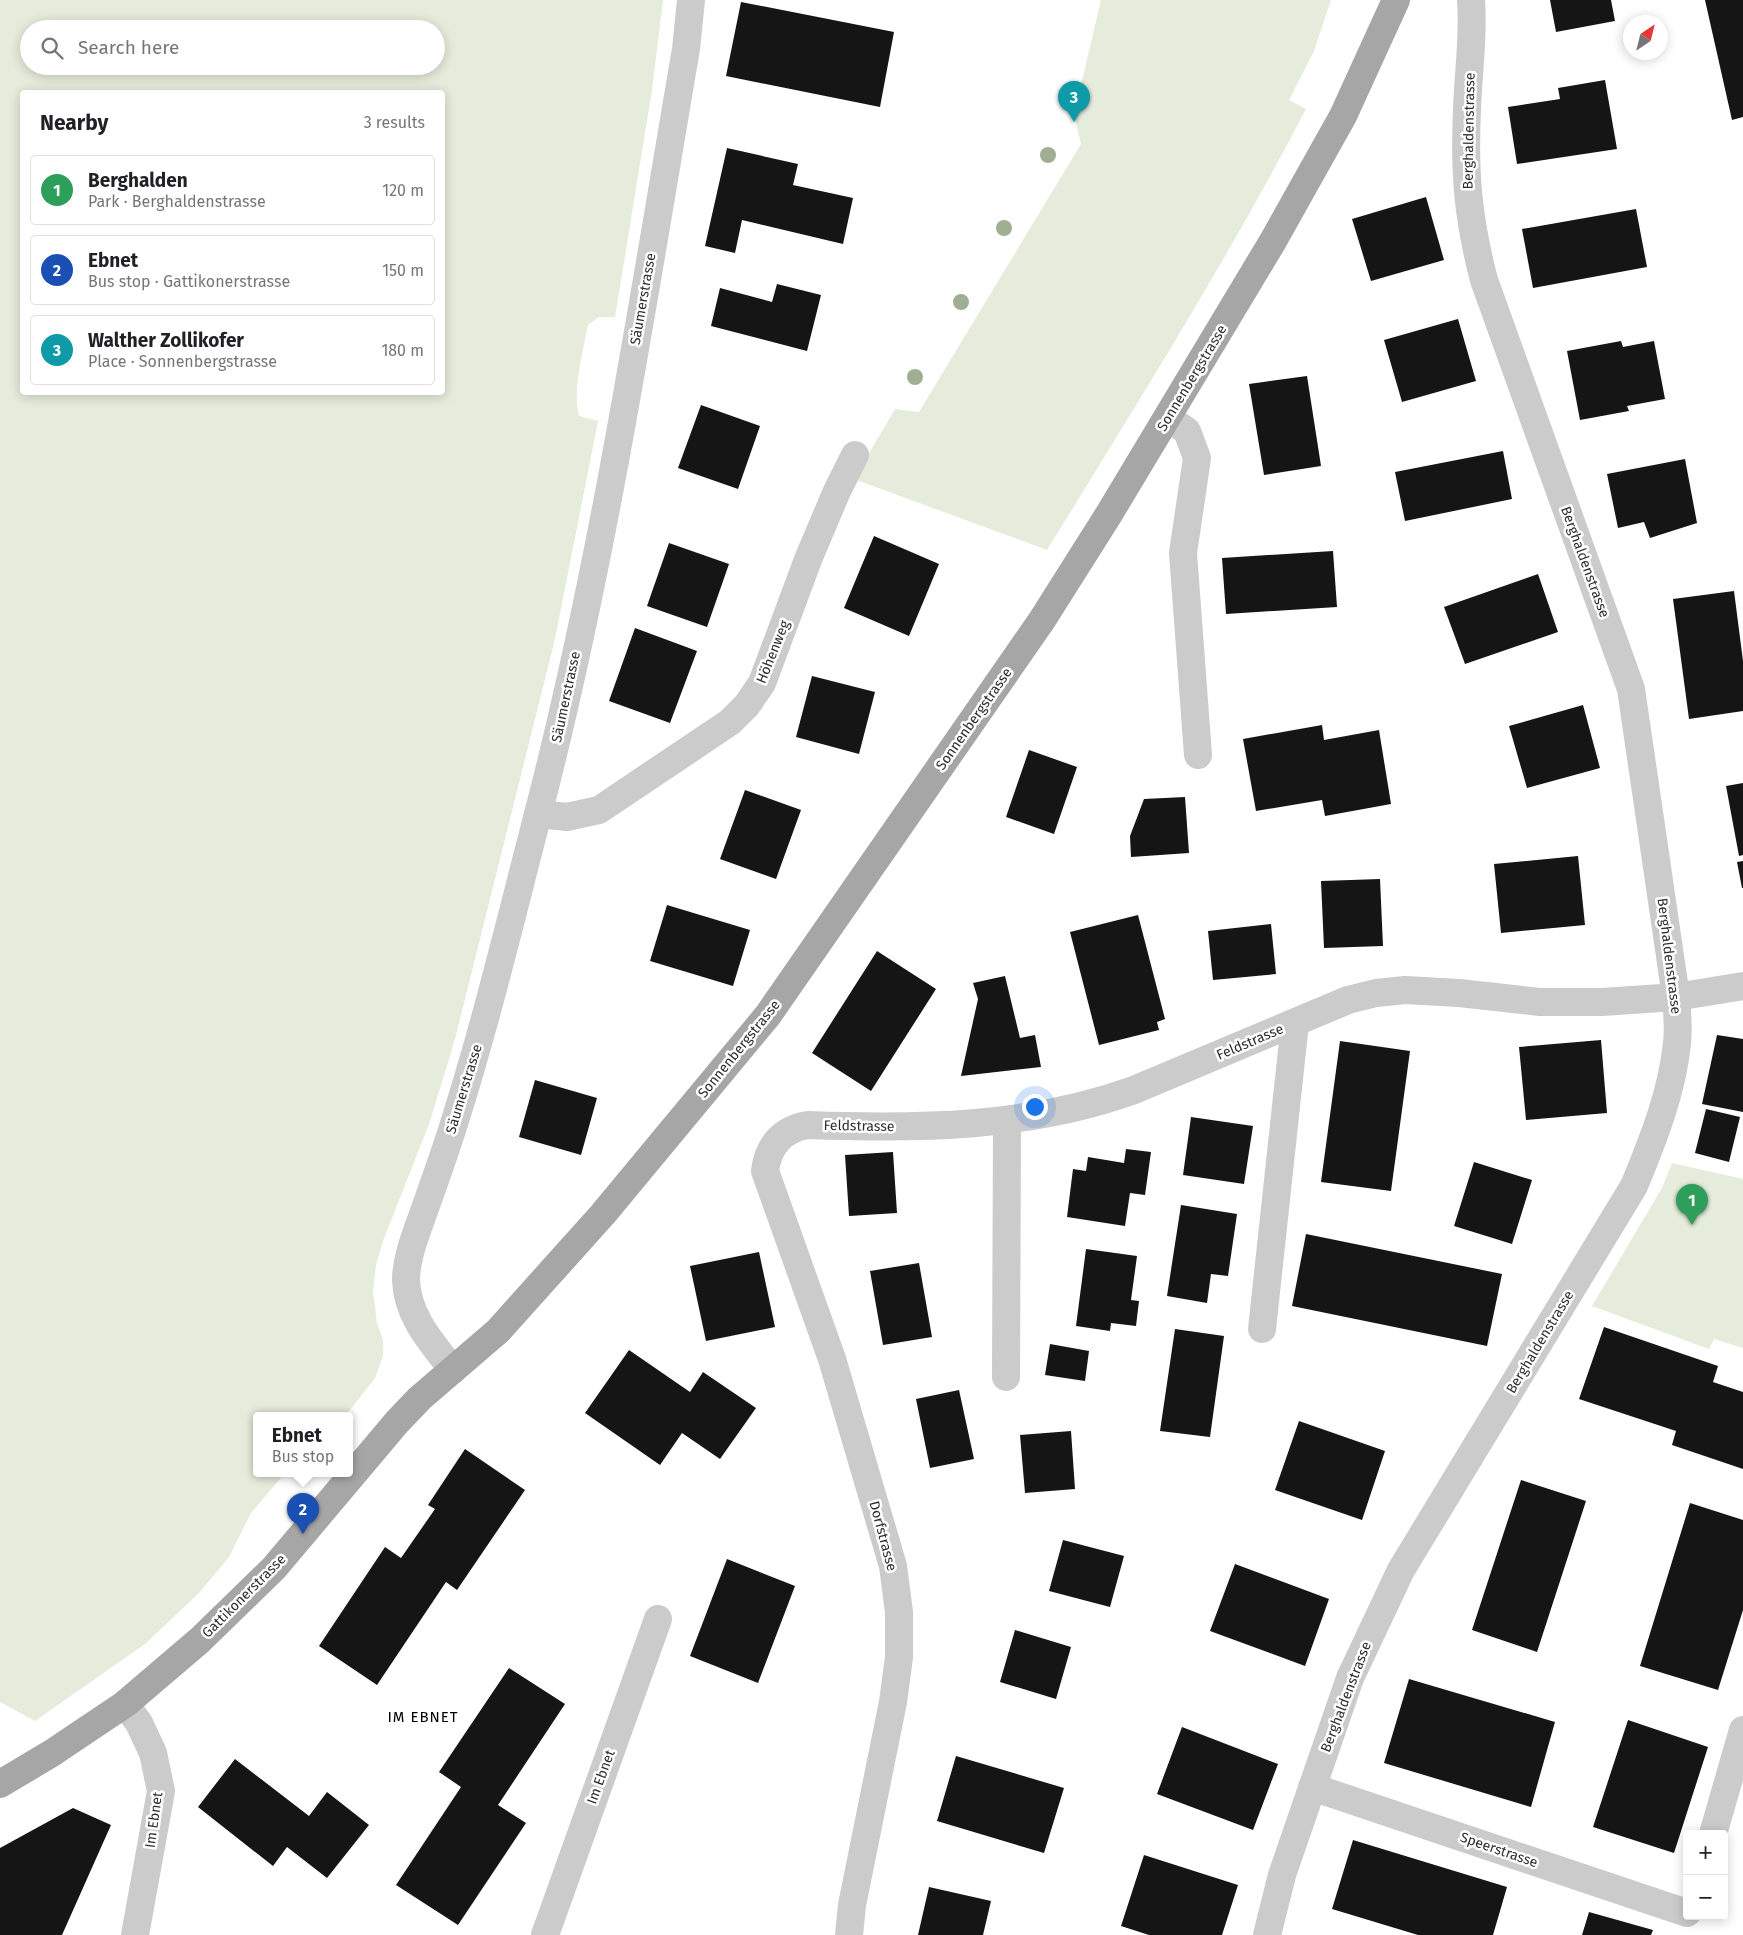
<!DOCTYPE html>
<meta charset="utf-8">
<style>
body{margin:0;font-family:"Fira Sans",sans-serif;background:#f2f2f2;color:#202124}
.controls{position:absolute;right:15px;bottom:15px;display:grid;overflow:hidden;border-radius:5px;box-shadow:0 2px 12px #0003}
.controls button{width:45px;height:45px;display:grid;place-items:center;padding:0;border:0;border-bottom:1px solid #e0e0e0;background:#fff;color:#202124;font:25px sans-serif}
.compass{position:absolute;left:1623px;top:15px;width:45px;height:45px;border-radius:50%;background:#fff;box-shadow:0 2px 12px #0003;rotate:35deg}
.you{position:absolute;left:1034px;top:1106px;width:18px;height:18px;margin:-12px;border:4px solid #fff;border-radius:50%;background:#1a73e8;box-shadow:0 0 0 8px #1a73e833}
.badge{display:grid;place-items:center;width:32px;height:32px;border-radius:50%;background:#ea2b41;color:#fff;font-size:16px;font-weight:700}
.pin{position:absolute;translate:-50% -41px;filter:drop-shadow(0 1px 2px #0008)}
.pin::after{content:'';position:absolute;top:26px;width:18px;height:15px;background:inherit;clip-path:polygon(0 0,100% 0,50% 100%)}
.popup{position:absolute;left:253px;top:1412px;width:100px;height:65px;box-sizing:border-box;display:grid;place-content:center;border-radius:5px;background:#fff;filter:drop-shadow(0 1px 4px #0005);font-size:16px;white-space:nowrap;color:#757577}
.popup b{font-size:19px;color:#202124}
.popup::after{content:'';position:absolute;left:50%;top:100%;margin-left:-10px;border:10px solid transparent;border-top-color:#fff}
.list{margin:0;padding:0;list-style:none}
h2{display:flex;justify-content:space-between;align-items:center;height:65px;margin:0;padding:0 20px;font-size:21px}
h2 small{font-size:16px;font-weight:400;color:#757577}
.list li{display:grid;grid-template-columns:32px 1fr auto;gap:15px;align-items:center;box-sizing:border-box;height:70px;margin:0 10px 10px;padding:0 10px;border:1px solid #e0e0e0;border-radius:5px}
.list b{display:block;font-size:19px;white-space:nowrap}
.list p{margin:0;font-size:16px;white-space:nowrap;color:#757577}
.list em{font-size:16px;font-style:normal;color:#757577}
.icon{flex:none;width:28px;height:28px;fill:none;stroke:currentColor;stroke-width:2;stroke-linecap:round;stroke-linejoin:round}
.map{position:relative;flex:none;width:1743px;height:1935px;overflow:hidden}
.search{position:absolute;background:#fff;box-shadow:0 2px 12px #0003;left:20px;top:20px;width:425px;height:55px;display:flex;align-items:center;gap:12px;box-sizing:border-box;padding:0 18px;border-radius:28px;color:#757577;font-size:19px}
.panel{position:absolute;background:#fff;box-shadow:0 2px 12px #0003;left:20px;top:90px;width:425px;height:305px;border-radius:5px}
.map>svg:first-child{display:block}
.green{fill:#e5ecdb;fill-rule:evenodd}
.building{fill:#151515}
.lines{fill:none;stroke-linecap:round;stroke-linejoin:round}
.minor{stroke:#cbcbcb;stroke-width:28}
.major{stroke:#a6a6a6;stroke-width:28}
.tree{fill:#a0ae93}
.labels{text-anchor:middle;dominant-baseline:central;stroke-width:5;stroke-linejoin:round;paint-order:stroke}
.street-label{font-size:14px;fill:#2e2e2e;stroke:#fff}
.neighbourhood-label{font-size:15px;letter-spacing:1px;fill:#000;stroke:#fff}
</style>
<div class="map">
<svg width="1743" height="1935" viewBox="0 0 1743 1935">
<rect width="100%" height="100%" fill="#fff"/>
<path class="green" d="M 0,0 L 663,0 L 652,90 L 615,317 L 599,317 L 588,325 C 583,351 572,391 579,416 L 598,421 L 555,639 L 454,1043 L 429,1124 L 383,1241 L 376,1265 L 373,1291 L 377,1323 L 383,1340 L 383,1356 L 375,1378 L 346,1415 L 257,1415 L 257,1473 L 285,1473 L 251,1513 L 229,1557 L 199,1593 L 145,1644 L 35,1721 L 0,1702 ZM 29,29 L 436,29 L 436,66 L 29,66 ZM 22,92 L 442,92 L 442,392 L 22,392 Z
M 1101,0 L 1331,0 L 1314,51 L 1289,100 L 1306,109 C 1227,261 1136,405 1047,550 L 854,479 L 895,409 L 919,412 L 1081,144 L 1074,115 Z
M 1672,1163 L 1743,1179 L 1743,1348 L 1714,1339 L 1709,1349 L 1592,1306 L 1662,1188 Z"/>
<path class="building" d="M 1550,0 L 1611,0 L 1615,21 L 1556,32 Z
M 1705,0 L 1743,0 L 1743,117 L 1732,120 Z
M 741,2 L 894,32 L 880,107 L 726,76 Z
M 1605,80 L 1617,149 L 1517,164 L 1508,107 L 1560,99 L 1558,88 Z
M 727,148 L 798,164 L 793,185 L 853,198 L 843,244 L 742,220 L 735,253 L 705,246 Z
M 1426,197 L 1444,260 L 1371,281 L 1352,219 Z
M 1636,209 L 1647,267 L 1533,288 L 1522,229 Z
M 777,284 L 821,295 L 807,351 L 711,326 L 720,288 L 772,302 Z
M 1458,319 L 1476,381 L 1402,402 L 1384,340 Z
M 1621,341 L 1623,347 L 1654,341 L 1665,399 L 1627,406 L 1629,411 L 1580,420 L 1567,351 Z
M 1307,376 L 1321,466 L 1264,475 L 1249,384 Z
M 701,405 L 760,426 L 738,489 L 678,468 Z
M 1503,451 L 1512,499 L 1405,521 L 1395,472 Z
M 1685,459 L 1697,523 L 1650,538 L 1644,522 L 1618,528 L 1607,474 Z
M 874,536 L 939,564 L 909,636 L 844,608 Z
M 669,543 L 729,564 L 707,627 L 647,606 Z
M 1333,551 L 1337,607 L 1226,614 L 1222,558 Z
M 1538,574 L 1558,632 L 1465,664 L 1444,607 Z
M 1734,591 L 1743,661 L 1743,711 L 1689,719 L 1673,599 Z
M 635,628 L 697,651 L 670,723 L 609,701 Z
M 812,676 L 875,692 L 859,754 L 796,737 Z
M 1583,705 L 1600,768 L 1527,788 L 1509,726 Z
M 1322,725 L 1324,740 L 1379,730 L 1391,804 L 1325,816 L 1322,800 L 1256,811 L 1243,739 Z
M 1029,750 L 1077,767 L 1054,834 L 1006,817 Z
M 1743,783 L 1743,855 L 1739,856 L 1726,786 Z
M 745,790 L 801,810 L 776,879 L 720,859 Z
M 1185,797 L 1189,853 L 1131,857 L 1130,836 L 1144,799 Z
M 1578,856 L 1585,925 L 1501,933 L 1494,864 Z
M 1743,861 L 1743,888 L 1742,888 L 1737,862 Z
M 1380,879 L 1383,946 L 1324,948 L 1321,881 Z
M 667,905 L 750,930 L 733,986 L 650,961 Z
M 1138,915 L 1165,1019 L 1157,1022 L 1159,1030 L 1099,1045 L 1070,932 Z
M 1271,924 L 1276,974 L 1213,980 L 1208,931 Z
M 877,951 L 936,989 L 871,1091 L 812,1053 Z
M 1005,976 L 1020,1038 L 1035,1035 L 1041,1067 L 961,1076 L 978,999 L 973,983 Z
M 1717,1035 L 1743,1039 L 1743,1112 L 1702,1104 Z
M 1601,1040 L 1607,1113 L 1526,1120 L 1519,1047 Z
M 1340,1041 L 1410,1051 L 1391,1191 L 1321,1182 Z
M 535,1080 L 597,1098 L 581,1155 L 519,1137 Z
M 1706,1109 L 1740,1117 L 1729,1162 L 1695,1153 Z
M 1191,1117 L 1253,1126 L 1244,1184 L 1183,1175 Z
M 1126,1149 L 1151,1152 L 1145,1195 L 1130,1193 L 1125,1226 L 1067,1217 L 1073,1169 L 1086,1171 L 1088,1157 L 1124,1163 Z
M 893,1152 L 897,1213 L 849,1216 L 845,1155 Z
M 1474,1162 L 1532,1180 L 1512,1244 L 1454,1226 Z
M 1181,1205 L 1237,1214 L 1228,1276 L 1211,1274 L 1207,1303 L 1167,1296 Z
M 1306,1234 L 1502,1274 L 1487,1346 L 1292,1306 Z
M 1086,1249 L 1137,1256 L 1131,1300 L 1139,1301 L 1136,1326 L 1111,1323 L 1110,1331 L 1076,1326 Z
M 759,1252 L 775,1327 L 706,1341 L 690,1266 Z
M 919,1263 L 932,1337 L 883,1345 L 870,1271 Z
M 1604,1327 L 1718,1366 L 1713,1382 L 1743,1392 L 1743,1469 L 1672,1445 L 1676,1431 L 1579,1399 Z
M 1175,1329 L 1224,1336 L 1210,1437 L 1160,1431 Z
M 1050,1344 L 1089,1351 L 1085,1381 L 1045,1375 Z
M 629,1350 L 690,1392 L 703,1372 L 756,1408 L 720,1459 L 682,1433 L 660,1465 L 585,1413 Z
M 959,1390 L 974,1459 L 930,1468 L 916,1399 Z
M 1299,1421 L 1385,1451 L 1362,1520 L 1275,1490 Z
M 1071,1431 L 1075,1489 L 1025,1493 L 1020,1435 Z
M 465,1449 L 525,1490 L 457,1590 L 446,1582 L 377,1685 L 319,1646 L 385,1547 L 401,1558 L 435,1509 L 428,1505 Z
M 1521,1480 L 1586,1501 L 1537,1652 L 1472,1630 Z
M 1690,1503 L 1743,1520 L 1743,1610 L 1718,1690 L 1640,1666 Z
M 1063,1540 L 1124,1556 L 1110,1607 L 1049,1591 Z
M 727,1559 L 795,1586 L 758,1683 L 690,1656 Z
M 1235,1564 L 1329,1599 L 1305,1666 L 1210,1631 Z
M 1015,1630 L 1071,1647 L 1056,1699 L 1000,1682 Z
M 509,1668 L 565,1704 L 498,1805 L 526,1823 L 458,1925 L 396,1885 L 461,1787 L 439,1772 Z
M 1409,1679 L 1555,1722 L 1531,1807 L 1384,1763 Z
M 1628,1720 L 1708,1747 L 1674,1853 L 1593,1827 Z
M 1182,1727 L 1278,1764 L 1253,1830 L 1157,1794 Z
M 956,1756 L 1064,1788 L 1044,1853 L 937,1821 Z
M 235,1759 L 309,1816 L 327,1792 L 369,1825 L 327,1878 L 287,1847 L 273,1866 L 198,1807 Z
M 73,1808 L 111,1825 L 62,1935 L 0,1935 L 0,1848 Z
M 1353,1840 L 1507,1887 L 1493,1935 L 1418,1935 L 1332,1909 Z
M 1144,1855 L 1238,1885 L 1222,1935 L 1149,1935 L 1121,1926 Z
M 929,1887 L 991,1901 L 983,1935 L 918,1935 Z
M 1589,1912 L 1653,1930 L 1651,1935 L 1582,1935 Z"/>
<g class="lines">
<path class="minor" d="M 1168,418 L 1187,431 L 1197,458 L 1183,553 L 1198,755
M 539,814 L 567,817 L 599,810 L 730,722 L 747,705 L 762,683 L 809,557 L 837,491 L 855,455
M 1262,1329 L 1295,1023
M 453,1370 C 432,1343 407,1316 406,1280 C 406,1258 416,1234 423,1214 C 433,1186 443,1158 452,1130 C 485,1027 510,922 537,818 C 603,565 642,306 686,49 L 691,0
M 1006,1377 L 1007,1121
M 125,1704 L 139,1723 L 153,1753 L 161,1791 L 135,1935
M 1312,1787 L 1687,1913
M 1713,1834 L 1743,1730
M 545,1935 L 658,1619
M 849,1935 L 852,1905 L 893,1702 L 899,1657 L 899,1612 L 893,1566 L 832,1359 L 765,1171 C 768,1146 782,1129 808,1125 C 918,1129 1029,1128 1134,1090 L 1348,1000 L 1376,993 L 1405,990 L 1459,993 L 1540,1002 L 1602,1002 L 1676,997 L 1743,986
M 1267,1935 L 1282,1875 L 1350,1678 L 1401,1570 L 1634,1186 C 1653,1140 1672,1093 1677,1043 C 1679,1028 1677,1012 1676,997 L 1631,689 L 1484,280 C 1468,219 1464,172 1467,110 C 1468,73 1474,37 1471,0"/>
<path class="major" d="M 0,1784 L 52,1753 L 125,1704 L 200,1640 L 274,1568 L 397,1422 L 420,1398 L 498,1331 L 603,1214 L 768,1015 L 1042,620 L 1109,514 L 1273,241 L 1343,116 L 1396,0"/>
</g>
<g class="tree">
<circle cx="1048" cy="155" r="8"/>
<circle cx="1004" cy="228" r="8"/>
<circle cx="961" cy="302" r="8"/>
<circle cx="915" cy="377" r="8"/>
</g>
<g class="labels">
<g class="street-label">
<text transform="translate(1469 131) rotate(-89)">Berghaldenstrasse</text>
<text transform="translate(643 299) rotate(-80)">Säumerstrasse</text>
<text transform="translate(1192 378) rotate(-59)">Sonnenbergstrasse</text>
<text transform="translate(1585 562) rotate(70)">Berghaldenstrasse</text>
<text transform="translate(773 652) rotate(-68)">Höhenweg</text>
<text transform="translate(566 697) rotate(-78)">Säumerstrasse</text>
<text transform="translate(974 719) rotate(-55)">Sonnenbergstrasse</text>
<text transform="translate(1669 956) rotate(83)">Berghaldenstrasse</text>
<text transform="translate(1250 1042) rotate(-23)">Feldstrasse</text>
<text transform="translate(739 1049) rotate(-51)">Sonnenbergstrasse</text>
<text transform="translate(464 1089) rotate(-73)">Säumerstrasse</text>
<text transform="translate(859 1126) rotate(1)">Feldstrasse</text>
<text transform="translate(1540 1342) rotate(-59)">Berghaldenstrasse</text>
<text transform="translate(883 1536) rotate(75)">Dorfstrasse</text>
<text transform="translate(244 1596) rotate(-45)">Gattikonerstrasse</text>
<text transform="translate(1346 1697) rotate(-69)">Berghaldenstrasse</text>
<text transform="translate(601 1777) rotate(-70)">Im Ebnet</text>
<text transform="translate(154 1820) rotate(-82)">Im Ebnet</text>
<text transform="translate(1499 1850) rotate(19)">Speerstrasse</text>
</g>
<g class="neighbourhood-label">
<text x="423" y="1717">IM EBNET</text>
</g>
</g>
</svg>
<div class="controls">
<button>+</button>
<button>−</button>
</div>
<svg class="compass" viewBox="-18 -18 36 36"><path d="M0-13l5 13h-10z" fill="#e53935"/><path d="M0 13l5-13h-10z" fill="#757577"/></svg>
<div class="you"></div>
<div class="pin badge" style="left:1692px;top:1225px;background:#2e9e5b">1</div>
<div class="pin badge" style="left:303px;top:1534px;background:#1a4fb4">2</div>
<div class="popup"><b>Ebnet</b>Bus stop</div>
<div class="pin badge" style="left:1074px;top:122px;background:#0f9aa8">3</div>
<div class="search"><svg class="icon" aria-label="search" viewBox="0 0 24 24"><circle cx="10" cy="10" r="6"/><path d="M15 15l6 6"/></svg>Search here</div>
<section class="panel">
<h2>Nearby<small>3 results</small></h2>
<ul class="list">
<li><span class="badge" style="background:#2e9e5b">1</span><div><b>Berghalden</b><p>Park · Berghaldenstrasse</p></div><em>120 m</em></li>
<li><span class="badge" style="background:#1a4fb4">2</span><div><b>Ebnet</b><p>Bus stop · Gattikonerstrasse</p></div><em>150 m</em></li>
<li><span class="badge" style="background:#0f9aa8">3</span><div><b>Walther Zollikofer</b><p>Place · Sonnenbergstrasse</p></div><em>180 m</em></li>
</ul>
</section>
</div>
